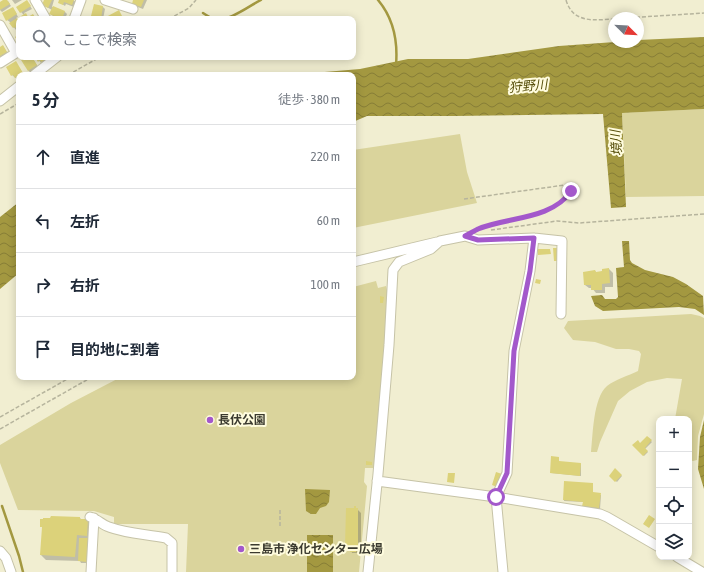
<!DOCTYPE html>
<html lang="ja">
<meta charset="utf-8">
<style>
body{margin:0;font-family:"Asap Condensed","Noto Sans JP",sans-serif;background:#f2f2f3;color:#1f2937}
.controls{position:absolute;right:12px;bottom:12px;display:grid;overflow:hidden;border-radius:8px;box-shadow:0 2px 10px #0003}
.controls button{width:36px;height:36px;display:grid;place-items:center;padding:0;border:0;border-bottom:1px solid #e0e1e3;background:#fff;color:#1f2937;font:20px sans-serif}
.compass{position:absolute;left:608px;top:12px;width:36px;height:36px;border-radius:50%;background:#fff;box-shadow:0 2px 10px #0003;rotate:114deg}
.stop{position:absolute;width:12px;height:12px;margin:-9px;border:3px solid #a358cb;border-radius:50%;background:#fff}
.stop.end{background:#a358cb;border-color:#fff;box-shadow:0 1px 4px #0008}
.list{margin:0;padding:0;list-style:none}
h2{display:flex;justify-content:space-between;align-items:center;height:52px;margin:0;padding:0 16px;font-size:17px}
h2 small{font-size:13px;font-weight:400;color:#747a83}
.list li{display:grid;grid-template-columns:26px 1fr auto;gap:12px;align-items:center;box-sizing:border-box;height:64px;padding:0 16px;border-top:1px solid #e0e1e3}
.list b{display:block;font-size:15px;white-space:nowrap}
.list em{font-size:13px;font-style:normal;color:#747a83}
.icon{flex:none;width:22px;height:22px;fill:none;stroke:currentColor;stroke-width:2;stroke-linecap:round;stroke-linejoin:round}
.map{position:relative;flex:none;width:704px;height:572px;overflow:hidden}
.search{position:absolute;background:#fff;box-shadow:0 2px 10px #0003;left:16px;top:16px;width:340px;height:44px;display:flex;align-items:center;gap:10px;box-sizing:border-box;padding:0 14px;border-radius:8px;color:#747a83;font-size:15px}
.panel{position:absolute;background:#fff;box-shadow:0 2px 10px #0003;left:16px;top:72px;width:340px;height:308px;border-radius:8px}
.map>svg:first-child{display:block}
.green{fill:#dad49c}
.water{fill:url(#water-waves)}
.shadow{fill:#0003}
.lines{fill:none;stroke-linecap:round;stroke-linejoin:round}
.stream{stroke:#a39840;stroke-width:2.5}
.building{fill:#dcd27a}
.minor-casing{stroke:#c6c3a7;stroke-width:11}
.path{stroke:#b6b49d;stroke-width:1.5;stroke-dasharray:4 2;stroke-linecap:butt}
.minor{stroke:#fff;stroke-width:9}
.route{stroke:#a358cb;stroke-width:5}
.poi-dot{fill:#a358cb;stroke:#fffcde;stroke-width:1.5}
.labels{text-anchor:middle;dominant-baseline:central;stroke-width:4;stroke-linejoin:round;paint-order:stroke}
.poi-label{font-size:12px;font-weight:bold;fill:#3b3a2f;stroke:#fffcde;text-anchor:start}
.water-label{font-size:13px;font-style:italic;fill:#564e09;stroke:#fffcde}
</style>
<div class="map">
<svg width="704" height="572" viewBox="0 0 704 572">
<defs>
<pattern id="water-waves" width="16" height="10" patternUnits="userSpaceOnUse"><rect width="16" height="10" fill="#a39840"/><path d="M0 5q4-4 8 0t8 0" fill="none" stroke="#867d36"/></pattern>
</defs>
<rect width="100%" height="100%" fill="#f1eed1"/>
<path class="green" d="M 704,109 L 704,196 L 626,197 L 622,113 Z
M 460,134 L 467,172 L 477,203 L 353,228 L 353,150 Z
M 376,281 L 378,288 L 386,286 L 388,294 L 382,390 L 375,468 L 365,468 L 364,482 L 367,486 L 359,572 L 186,572 L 188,524 L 114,524 L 114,517 L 94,511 L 18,510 L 0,463 L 0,445 L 71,403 L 121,377 L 353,377 L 353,287 Z
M 691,314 L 700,316 L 704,318 L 704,414 L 698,436 L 697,460 L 693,461 L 689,460 L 689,419 L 675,419 L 682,379 L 667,378 L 647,382 L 630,391 L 618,401 L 600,442 L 597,452 L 591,452 C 593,435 593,398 607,386 C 616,379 628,376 638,371 L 641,354 L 639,351 L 629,349 L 616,349 L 595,342 L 573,340 L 564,328 L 568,321 Z"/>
<path class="water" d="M 704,37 L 704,109 L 622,113 L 626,207 L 611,208 L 603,114 L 454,116 L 367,116 L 353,122 L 353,75 L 289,75 L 360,69 L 408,59 L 468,59 L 559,46 L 615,42 L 638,42 L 638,40 Z
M 19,202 L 19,273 L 0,289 L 0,217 Z
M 622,241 L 629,241 L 630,260 L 632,263 L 645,270 L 673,277 L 686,284 L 703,296 L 704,315 L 695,309 L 679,307 L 603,311 L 595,306 L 591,296 L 602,295 L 605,299 L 616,299 L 618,297 L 616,268 L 624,267 Z
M 704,420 L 704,489 L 698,469 L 700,437 Z
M 305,489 L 330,490 L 329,502 L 326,506 L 320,508 L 316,514 L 311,514 L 306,511 Z
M 307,535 L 333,535 L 333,572 L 307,572 Z"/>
<path class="shadow" d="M 5,0 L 8,1 L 11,6 L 2,12 L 0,10 L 0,3 Z
M 12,0 L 22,0 L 15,4 Z
M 45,0 L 54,0 L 52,7 L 65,12 L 67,14 L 65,19 L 60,19 L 53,16 L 51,14 L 52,10 L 43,5 Z
M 60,0 L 73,0 L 76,2 L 74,7 L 66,4 L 65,6 L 59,2 Z
M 134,0 L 147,0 L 143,9 L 135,6 L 133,3 Z
M 29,4 L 32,9 L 24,13 L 28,18 L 33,15 L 36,19 L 23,19 L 24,15 L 21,12 Z
M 95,5 L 103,7 L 105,9 L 103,19 L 94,18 L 92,16 Z
M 15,11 L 18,17 L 16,18 L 19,22 L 19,30 L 18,29 L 16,30 L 10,22 L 7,20 Z
M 3,46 L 8,54 L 0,59 L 0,48 Z
M 30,57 L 33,59 L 38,67 L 30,72 L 28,70 Z
M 36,57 L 48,57 L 50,60 L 44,64 L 42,62 L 41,63 Z
M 17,65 L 24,75 L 19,75 L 18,80 L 12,75 Z
M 609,269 L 613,273 L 613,287 L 605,287 L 605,293 L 596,293 L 592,288 L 589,288 L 585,285 L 584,273 L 595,271 L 597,273 L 603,272 L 603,270 Z
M 647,437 L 652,442 L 645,449 L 648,452 L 644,456 L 634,445 L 640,444 Z
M 559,458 L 559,462 L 581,464 L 581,476 L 551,473 Z
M 616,470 L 622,476 L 617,482 L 610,476 Z
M 565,482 L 593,484 L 593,493 L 601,495 L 600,509 L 584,507 L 584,502 L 564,501 Z
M 355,507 L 361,513 L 361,549 L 357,549 L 357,553 L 352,553 L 351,549 L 346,546 Z
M 80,518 L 82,520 L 87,520 L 92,525 L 89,563 L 81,563 L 80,561 L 46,560 L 41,555 L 43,528 L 41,526 Z"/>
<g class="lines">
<path class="stream" d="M 378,0 C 394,19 398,41 396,65
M 203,13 C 206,15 211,18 214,19 C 231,21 247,7 261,0
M 2,506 L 19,556 L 23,572"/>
</g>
<path class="building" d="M 3,0 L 7,0 L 10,4 L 0,10 L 0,2 Z
M 27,0 L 31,6 L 20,13 L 16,7 Z
M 44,0 L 52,0 L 48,8 L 42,5 Z
M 59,0 L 74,0 L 72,5 L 64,2 L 63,5 L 58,3 Z
M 133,0 L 144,0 L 141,7 L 132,4 Z
M 94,4 L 103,6 L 101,19 L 91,16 Z
M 53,6 L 65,11 L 62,19 L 49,14 Z
M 13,7 L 17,14 L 6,21 L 2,13 Z
M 119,10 L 123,18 L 120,19 L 107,19 L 106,17 Z
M 26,13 L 28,17 L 33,14 L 36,19 L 22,19 L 21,16 Z
M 17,18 L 19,21 L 19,29 L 17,30 L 15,27 L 13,28 L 9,23 Z
M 19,34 L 19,43 L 15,37 Z
M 3,45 L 7,52 L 0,56 L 0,47 Z
M 28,57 L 32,57 L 37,65 L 28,71 L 21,60 Z
M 35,57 L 50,57 L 41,62 L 40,60 L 38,62 Z
M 16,61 L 23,73 L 15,78 L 13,75 L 11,76 L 6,67 Z
M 553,248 L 557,248 L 558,261 L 554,261 Z
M 538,249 L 550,249 L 551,254 L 538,255 Z
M 609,268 L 610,283 L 602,284 L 602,290 L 591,290 L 591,285 L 584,285 L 583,272 L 595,270 L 596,272 L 602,271 L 602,269 Z
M 536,279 L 541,280 L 540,284 L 535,283 Z
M 380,296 L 384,297 L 383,303 L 380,303 Z
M 647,436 L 652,440 L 645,448 L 648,451 L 643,456 L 632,445 L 638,440 L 640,443 Z
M 551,456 L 559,457 L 559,461 L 581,463 L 580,476 L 550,473 Z
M 366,461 L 372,462 L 372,465 L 366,465 Z
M 615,468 L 622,475 L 615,482 L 609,476 Z
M 496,472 L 502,474 L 497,487 L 492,485 Z
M 448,473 L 455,473 L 454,483 L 447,482 Z
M 564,481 L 593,483 L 593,492 L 601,493 L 599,508 L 582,506 L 583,502 L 563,500 Z
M 354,506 L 356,506 L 356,508 L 358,508 L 358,546 L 357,546 L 356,552 L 350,552 L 350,546 L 345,546 L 346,508 L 354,508 Z
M 649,515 L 655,519 L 649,528 L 643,524 Z
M 51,516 L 80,517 L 80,519 L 88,519 L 87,536 L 77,535 L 75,557 L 40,555 L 42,527 L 40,527 L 40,519 L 43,519 L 43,518 L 50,518 Z
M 79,538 L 89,538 L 87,562 L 78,561 Z"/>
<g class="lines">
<defs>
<path id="minor" d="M 35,0 L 46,19
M 105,0 L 133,9
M 74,19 L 81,0
M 0,25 L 16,53
M 0,63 L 19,51
M 34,75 L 57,57
M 0,101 L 19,86
M 353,262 L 437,242
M 377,481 L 496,497 L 600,514 L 607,517 L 659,547
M 90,517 C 98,519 102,525 109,527 C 128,534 147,534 166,538 L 172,543 L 172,572
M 0,551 L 6,558 L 11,572
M 677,557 L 702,572
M 91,572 L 94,518
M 368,572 L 378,474 L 389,345 L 393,270 L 399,262 L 431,249 L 440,241 L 465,236 L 478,240 L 534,238 L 562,241 L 561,314
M 503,572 L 496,497 L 507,473 L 514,351 L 530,271 L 534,238"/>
</defs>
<use href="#minor" class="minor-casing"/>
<path class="path" d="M 566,0 C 573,24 595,20 614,19
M 624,18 L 704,13
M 169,19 L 189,8 L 196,0
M 68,75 L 100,57
M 0,114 L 19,103
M 464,199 L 572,184 C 571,188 571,192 568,196 C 552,215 503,222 479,228 L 475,230
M 491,230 L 557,221 L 579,223 L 704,214
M 0,417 L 71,377
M 0,429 L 92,377
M 280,526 L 280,509"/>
<use href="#minor" class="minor"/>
</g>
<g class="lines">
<path class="route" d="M 496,497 L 507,473 L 514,351 L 530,271 L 534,238 L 478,240 L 465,236 C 469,234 474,231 478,229 C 506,217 552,220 571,191"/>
</g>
<g class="poi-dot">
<circle cx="210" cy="420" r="4"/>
<circle cx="241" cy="549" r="4"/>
</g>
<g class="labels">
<g class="poi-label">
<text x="218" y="420">長伏公園</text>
<text x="249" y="549">三島市 浄化センター広場</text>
</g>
<g class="water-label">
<text transform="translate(528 86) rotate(-5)">狩野川</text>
<text transform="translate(616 143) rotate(-94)">境川</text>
</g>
</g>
</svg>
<div class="controls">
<button>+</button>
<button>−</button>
<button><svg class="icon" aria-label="locate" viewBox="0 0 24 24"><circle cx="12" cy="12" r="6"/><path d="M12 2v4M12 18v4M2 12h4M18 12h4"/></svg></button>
<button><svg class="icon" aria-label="layers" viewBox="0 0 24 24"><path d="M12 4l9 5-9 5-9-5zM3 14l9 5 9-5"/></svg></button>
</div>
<svg class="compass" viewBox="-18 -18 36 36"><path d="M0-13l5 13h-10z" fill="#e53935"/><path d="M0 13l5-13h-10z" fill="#747a83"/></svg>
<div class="stop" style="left:496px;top:497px"></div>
<div class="stop end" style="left:571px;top:191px"></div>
<div class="search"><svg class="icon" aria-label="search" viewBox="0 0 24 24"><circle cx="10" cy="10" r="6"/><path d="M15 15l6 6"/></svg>ここで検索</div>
<section class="panel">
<h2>5 分<small>徒歩 · 380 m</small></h2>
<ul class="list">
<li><svg class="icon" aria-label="ahead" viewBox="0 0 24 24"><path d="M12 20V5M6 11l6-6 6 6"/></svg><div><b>直進</b></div><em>220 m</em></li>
<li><svg class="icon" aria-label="left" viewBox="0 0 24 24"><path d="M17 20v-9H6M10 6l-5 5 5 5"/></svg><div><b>左折</b></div><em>60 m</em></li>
<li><svg class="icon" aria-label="right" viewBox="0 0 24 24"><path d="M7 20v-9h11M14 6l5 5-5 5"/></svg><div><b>右折</b></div><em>100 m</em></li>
<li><svg class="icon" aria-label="arrive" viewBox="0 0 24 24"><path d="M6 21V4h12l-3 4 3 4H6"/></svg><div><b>目的地に到着</b></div></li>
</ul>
</section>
</div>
